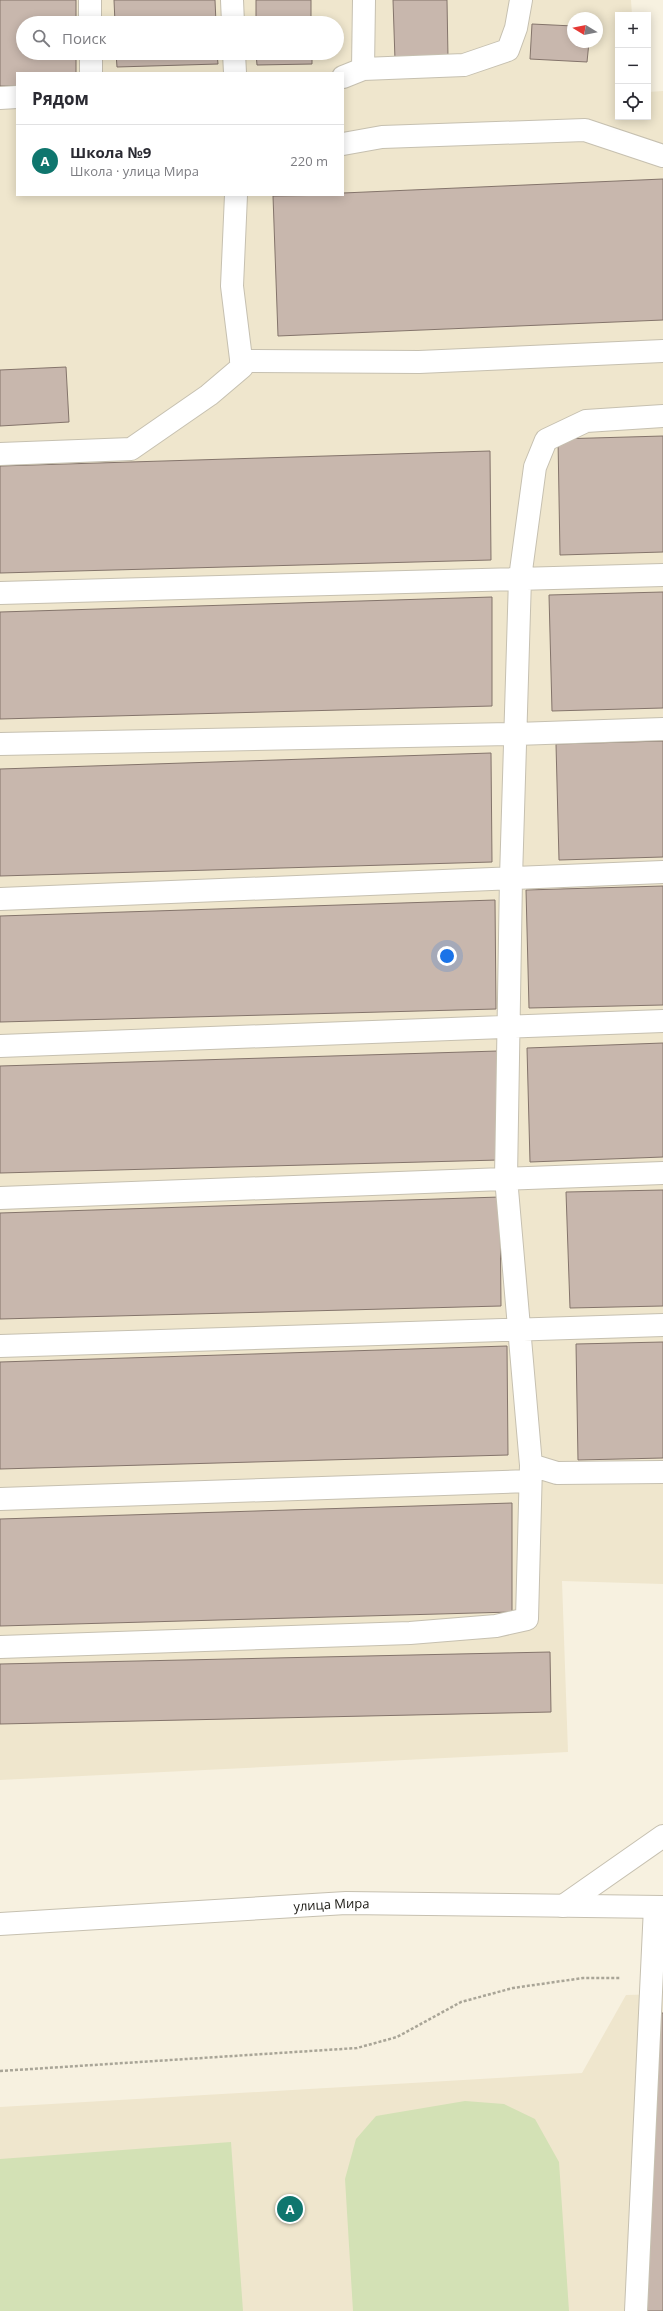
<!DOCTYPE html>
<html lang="ru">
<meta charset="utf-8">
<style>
body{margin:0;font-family:"Open Sans",sans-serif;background:#f7f7f7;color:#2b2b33}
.controls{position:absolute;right:12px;top:12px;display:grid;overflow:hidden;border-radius:0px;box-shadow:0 2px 10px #0003}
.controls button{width:36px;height:36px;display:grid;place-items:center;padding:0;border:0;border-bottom:1px solid #e1e1e2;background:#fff;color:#2b2b33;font:20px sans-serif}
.compass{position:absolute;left:567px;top:12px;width:36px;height:36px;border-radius:50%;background:#fff;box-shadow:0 2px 10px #0003;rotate:280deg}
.you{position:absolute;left:447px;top:956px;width:14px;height:14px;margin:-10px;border:3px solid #fff;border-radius:50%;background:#1a73e8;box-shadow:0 0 0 6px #1a73e833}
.badge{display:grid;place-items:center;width:26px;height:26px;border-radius:50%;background:#0f766e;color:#fff;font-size:13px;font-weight:700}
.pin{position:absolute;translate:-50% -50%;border:2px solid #fff;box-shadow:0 1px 4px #0006}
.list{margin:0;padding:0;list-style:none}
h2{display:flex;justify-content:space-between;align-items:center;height:52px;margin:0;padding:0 16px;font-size:17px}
h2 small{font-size:13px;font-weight:400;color:#7c7c81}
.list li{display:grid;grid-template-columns:26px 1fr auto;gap:12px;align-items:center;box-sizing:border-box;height:72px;padding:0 16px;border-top:1px solid #e1e1e2}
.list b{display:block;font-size:15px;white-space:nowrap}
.list p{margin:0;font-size:13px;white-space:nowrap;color:#7c7c81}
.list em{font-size:13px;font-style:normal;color:#7c7c81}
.icon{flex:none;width:22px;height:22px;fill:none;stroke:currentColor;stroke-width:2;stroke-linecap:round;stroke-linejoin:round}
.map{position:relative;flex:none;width:663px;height:2311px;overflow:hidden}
.search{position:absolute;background:#fff;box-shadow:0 2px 10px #0003;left:16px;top:16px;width:328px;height:44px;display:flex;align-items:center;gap:10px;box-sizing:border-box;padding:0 14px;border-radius:22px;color:#7c7c81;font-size:15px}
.panel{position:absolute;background:#fff;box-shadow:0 2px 10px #0003;left:16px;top:72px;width:328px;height:124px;border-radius:0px}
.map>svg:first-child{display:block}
.built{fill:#efe6cd;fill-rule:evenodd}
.green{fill:#d3e1b5}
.building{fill:#c8b7ad;stroke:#84746b}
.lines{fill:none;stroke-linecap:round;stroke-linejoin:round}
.service-casing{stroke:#c6c0b0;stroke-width:24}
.secondary-casing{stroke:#c6c0b0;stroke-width:24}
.path{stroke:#a9a597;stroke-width:2.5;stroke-dasharray:3 2;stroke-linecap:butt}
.service{stroke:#fff;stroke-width:22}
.secondary{stroke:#fff;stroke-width:22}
.labels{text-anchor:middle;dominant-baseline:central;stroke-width:3.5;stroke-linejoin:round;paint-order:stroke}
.street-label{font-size:13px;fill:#1a1812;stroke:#fff}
</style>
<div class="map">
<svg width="663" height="2311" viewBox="0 0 663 2311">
<rect width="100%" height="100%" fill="#f7f1e0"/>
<path class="built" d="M 0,0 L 631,0 L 632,15 L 618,15 L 618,117 L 648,117 L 648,92 L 663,91 L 663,1584 L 562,1581 L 568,1752 L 0,1780 ZM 573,18 L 597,18 L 597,42 L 573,42 ZM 23,23 L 337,23 L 337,53 L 23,53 ZM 17,73 L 343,73 L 343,195 L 17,195 Z
M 663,1994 L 663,2311 L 0,2311 L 0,2107 L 582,2073 L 626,1995 Z"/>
<path class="green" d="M 465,2101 L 504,2104 L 535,2119 L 559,2162 L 569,2311 L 353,2311 L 345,2179 L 356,2139 L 376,2116 Z
M 231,2142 L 243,2311 L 0,2311 L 0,2159 Z"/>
<path class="building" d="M 0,0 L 76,0 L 76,23 L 23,23 L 23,53 L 76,53 L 76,73 L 17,73 L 17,86 L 0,86 Z
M 114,0 L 215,0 L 216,23 L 115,23 Z
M 256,0 L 311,0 L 311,23 L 256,23 Z
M 393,0 L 447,0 L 448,58 L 395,60 Z
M 532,24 L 573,26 L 573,42 L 589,42 L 587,62 L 530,59 Z
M 116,53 L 217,53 L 218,64 L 117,67 Z
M 256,53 L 312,53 L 312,64 L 257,65 Z
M 663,179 L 663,320 L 278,336 L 273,196 L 343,195 L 343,193 Z
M 66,367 L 69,422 L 0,426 L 0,370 Z
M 663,436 L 663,552 L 560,555 L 558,439 Z
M 490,451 L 491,560 L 0,573 L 0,466 Z
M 663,592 L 663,708 L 552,711 L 549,595 Z
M 492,597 L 492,706 L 0,719 L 0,612 Z
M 663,741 L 663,857 L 559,860 L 556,744 Z
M 491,753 L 492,862 L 0,876 L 0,769 Z
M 663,886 L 663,1005 L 529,1008 L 526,890 Z
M 495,900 L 496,1009 L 0,1022 L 0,916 Z
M 663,1043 L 663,1157 L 530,1162 L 527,1048 Z
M 498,1051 L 499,1160 L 0,1173 L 0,1066 Z
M 663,1190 L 663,1306 L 570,1308 L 566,1192 Z
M 500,1197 L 501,1306 L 0,1319 L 0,1213 Z
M 663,1342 L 663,1458 L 578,1460 L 576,1344 Z
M 507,1346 L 508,1455 L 0,1469 L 0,1362 Z
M 512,1503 L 512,1612 L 0,1626 L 0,1519 Z
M 550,1652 L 551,1712 L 0,1724 L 0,1664 Z
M 660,2013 L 663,2013 L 663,2311 L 644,2311 Z"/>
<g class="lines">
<defs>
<path id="service" d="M 90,0 L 90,23
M 232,0 L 233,23
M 91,53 L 91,73
M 234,53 L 235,73
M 363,69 L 464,65 L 508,50 L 516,28 L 521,0
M 343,77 L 363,69 L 364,0
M 0,98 L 17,97
M 343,144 L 382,137 L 585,130 L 663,156
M 241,361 L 419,362 L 663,351
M 0,454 L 131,449 L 209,395 L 242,367 L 232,286 L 236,195
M 0,593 L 663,575
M 0,744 L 516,734 L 663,729
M 0,899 L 663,872
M 0,1046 L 663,1021
M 0,1198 L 663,1173
M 0,1346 L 663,1325
M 531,1465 L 557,1473 L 663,1472
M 0,1499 L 530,1481
M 0,1647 L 410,1633 L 496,1626 L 527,1619 L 531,1465 L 506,1178 L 511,878 L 520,578 L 535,467 L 546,440 L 586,421 L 663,416
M 563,1906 L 663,1836
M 636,2311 L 655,1907"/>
<g id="secondary">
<path id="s1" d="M 0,1924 L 346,1903 L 663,1907"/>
</g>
</defs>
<use href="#service" class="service-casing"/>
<use href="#secondary" class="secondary-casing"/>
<path class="path" d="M 0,2071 L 357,2048 L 397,2037 L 461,2002 L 513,1988 L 583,1978 L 620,1978"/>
<use href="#service" class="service"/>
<use href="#secondary" class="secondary"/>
</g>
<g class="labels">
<g class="street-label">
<text stroke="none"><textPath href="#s1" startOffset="332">улица Мира</textPath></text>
</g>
</g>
</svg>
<div class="controls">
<button>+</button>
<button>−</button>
<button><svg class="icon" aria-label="locate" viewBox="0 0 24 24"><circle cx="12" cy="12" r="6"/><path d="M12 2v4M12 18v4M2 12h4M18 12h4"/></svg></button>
</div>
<svg class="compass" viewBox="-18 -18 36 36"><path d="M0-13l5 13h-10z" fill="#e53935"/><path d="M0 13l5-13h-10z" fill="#7c7c81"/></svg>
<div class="you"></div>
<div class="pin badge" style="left:290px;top:2209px">A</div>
<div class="search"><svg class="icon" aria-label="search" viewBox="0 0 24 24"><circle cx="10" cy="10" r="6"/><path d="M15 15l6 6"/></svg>Поиск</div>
<section class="panel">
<h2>Рядом<small></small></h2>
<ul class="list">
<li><span class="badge">A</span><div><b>Школа №9</b><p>Школа · улица Мира</p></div><em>220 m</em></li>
</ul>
</section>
</div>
